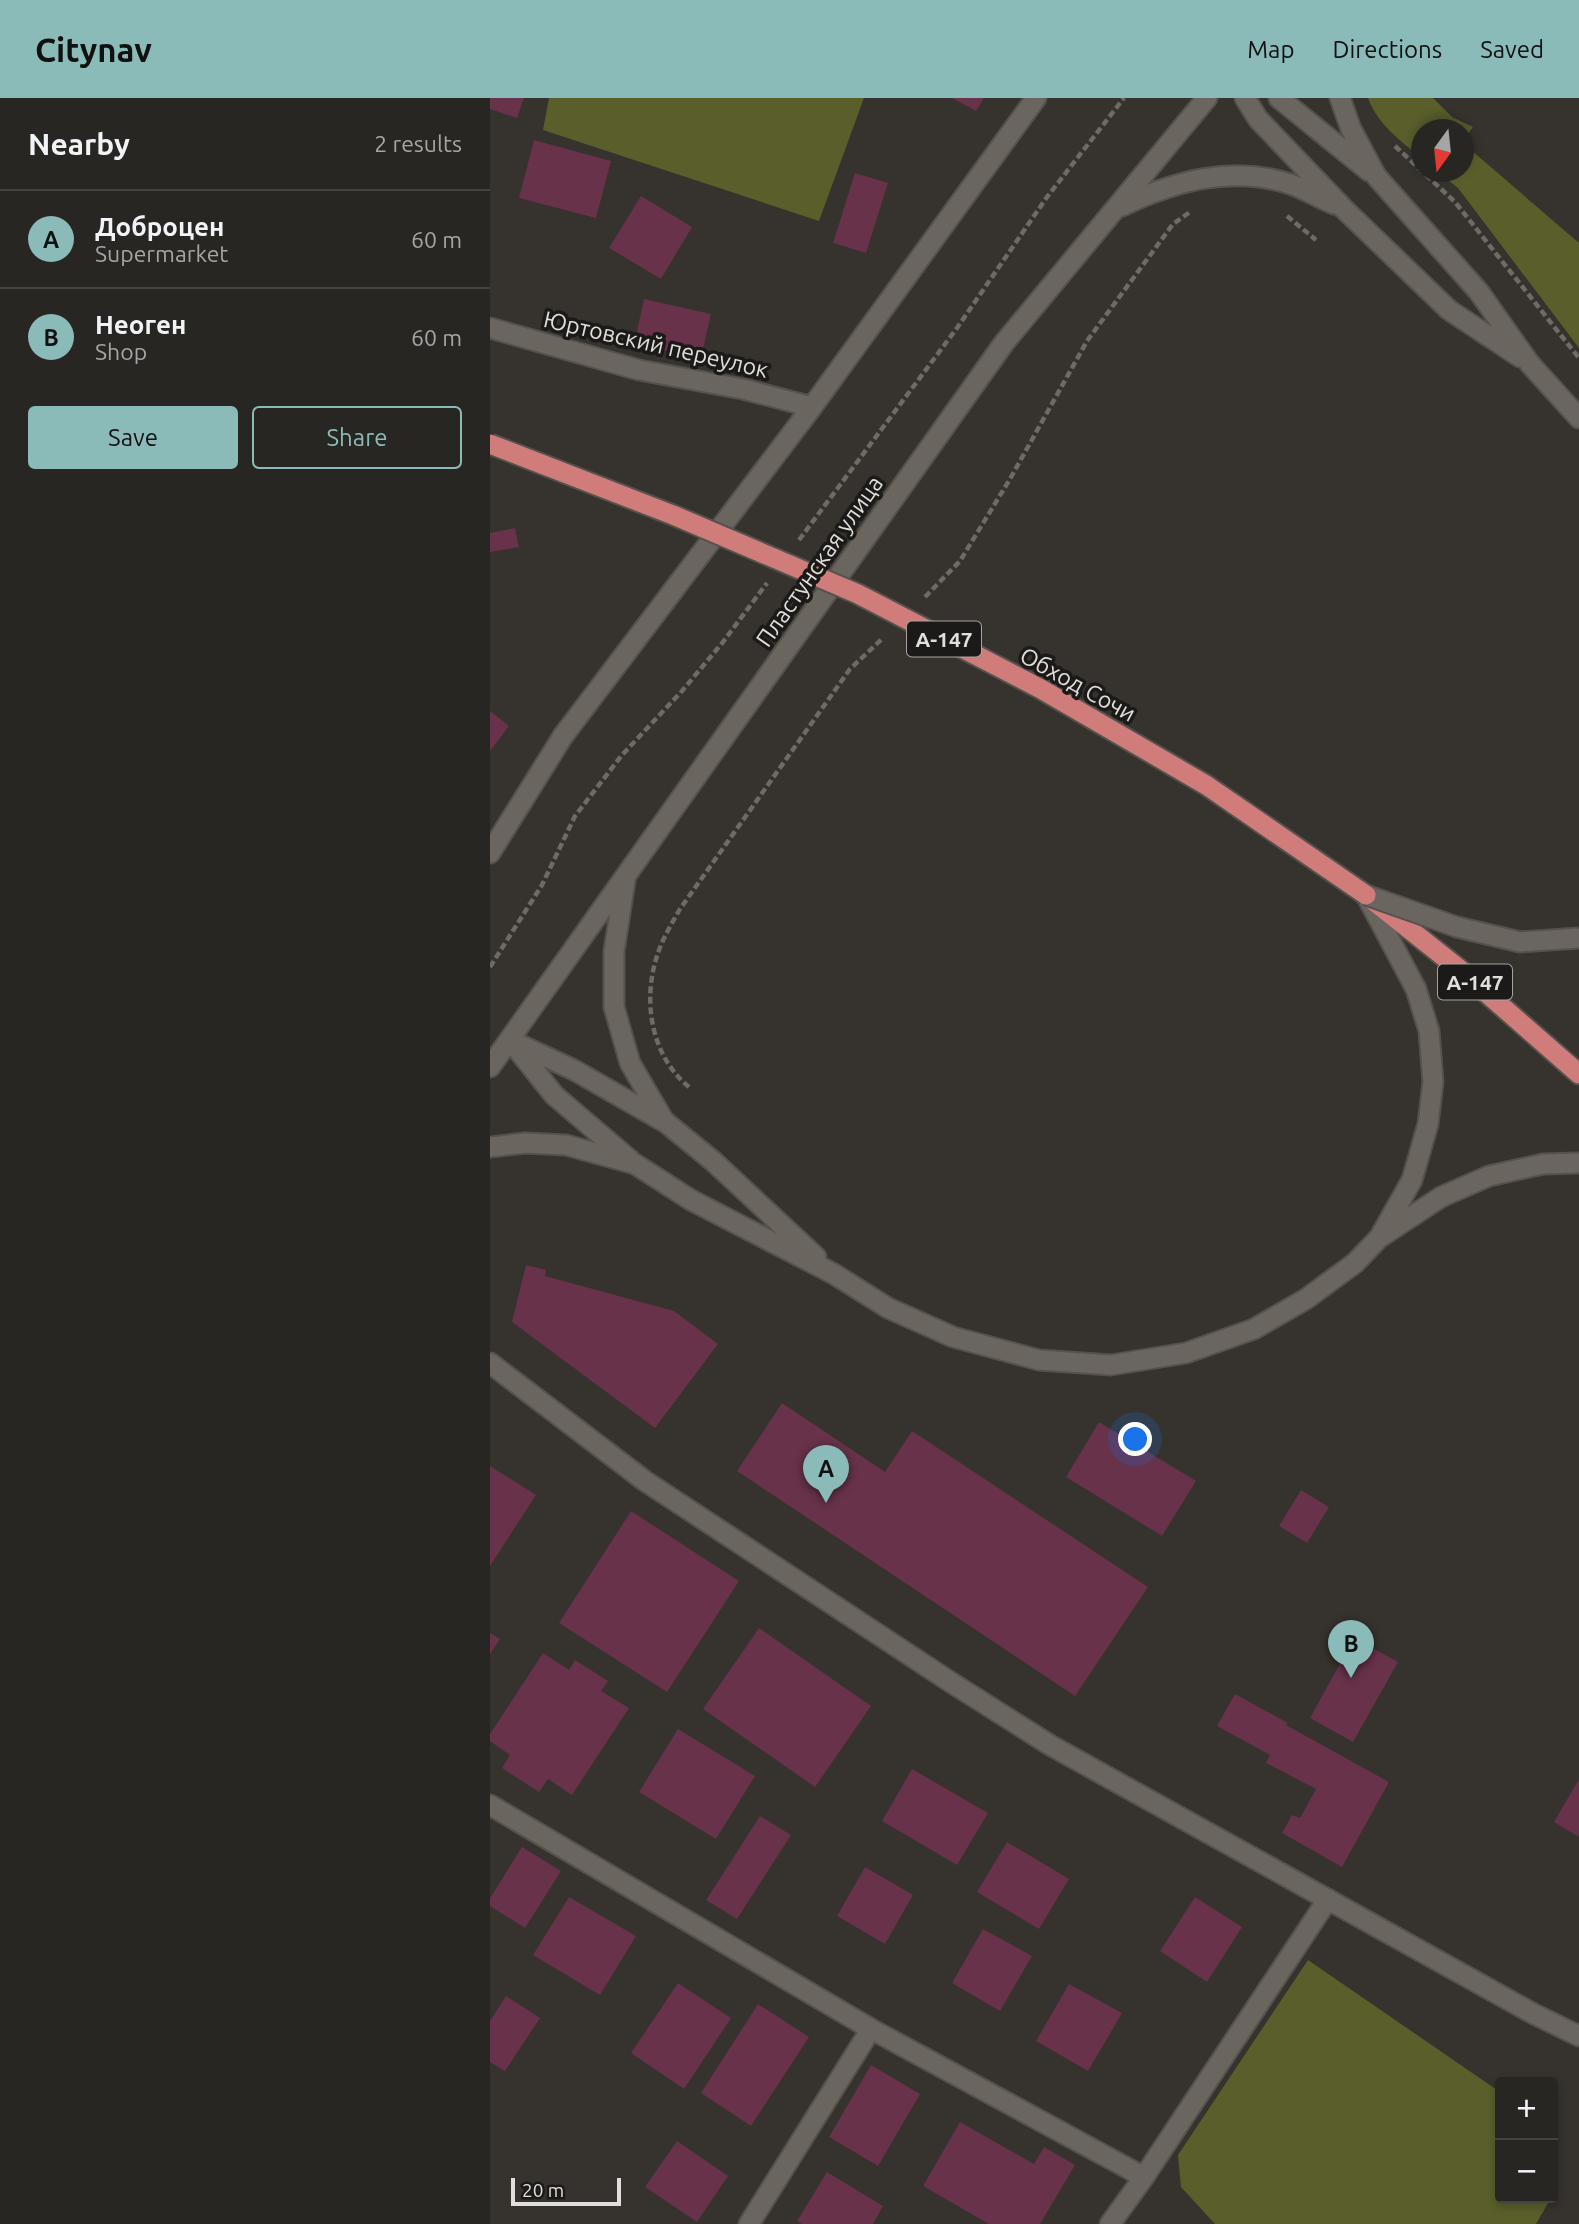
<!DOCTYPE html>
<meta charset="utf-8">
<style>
body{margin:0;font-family:Ubuntu,sans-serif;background:#302e2a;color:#f1f3f6}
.controls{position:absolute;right:21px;bottom:21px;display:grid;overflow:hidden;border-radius:7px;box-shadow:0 4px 10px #0003}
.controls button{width:63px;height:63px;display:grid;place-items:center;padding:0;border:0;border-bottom:2px solid #444340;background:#282622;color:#f1f3f6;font:35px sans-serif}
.compass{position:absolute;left:921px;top:21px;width:63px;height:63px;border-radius:50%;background:#282622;box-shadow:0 4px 10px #0003;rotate:195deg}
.scale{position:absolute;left:21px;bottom:18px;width:110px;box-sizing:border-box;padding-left:7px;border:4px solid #e1dedb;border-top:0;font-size:19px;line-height:24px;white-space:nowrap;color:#e1dedb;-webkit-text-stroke:5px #1c1a18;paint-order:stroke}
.you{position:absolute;left:646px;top:1342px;width:24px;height:24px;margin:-18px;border:5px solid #fff;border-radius:50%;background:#1a73e8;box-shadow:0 0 0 10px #1a73e833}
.badge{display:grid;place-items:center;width:46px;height:46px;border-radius:50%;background:#8bbbb9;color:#111;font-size:23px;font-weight:700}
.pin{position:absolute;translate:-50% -58px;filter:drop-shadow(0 2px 4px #0008)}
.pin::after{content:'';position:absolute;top:37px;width:24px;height:21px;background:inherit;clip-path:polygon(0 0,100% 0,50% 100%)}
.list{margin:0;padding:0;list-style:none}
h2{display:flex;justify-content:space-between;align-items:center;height:91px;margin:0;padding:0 28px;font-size:30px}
h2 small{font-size:23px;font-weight:400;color:#a5a5a5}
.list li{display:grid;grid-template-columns:46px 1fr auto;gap:21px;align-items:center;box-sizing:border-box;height:98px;padding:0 28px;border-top:2px solid #444340}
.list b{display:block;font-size:26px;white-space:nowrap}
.list p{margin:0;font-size:23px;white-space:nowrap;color:#a5a5a5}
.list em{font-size:23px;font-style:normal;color:#a5a5a5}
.actions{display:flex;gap:14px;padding:21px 28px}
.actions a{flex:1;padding:16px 0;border:2px solid #8bbbb9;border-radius:7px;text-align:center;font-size:24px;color:#8bbbb9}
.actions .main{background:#8bbbb9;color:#111}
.map{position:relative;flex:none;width:1089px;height:2126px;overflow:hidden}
header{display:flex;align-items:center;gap:42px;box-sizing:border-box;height:98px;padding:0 35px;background:#8bbbb9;color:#111}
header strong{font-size:33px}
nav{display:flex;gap:38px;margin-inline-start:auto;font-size:24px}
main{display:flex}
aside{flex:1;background:#282622}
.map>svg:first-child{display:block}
.green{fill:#5a5e2b}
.building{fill:#67324a}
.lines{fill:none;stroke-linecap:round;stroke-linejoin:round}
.service-casing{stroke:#55514c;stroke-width:23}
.minor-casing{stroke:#55514c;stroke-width:23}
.secondary-casing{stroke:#55514c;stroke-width:23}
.trunk-casing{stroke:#55514c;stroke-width:23}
.path{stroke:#6e6a66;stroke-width:4.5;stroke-dasharray:7 3.5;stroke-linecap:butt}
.service{stroke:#6a655f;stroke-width:19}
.minor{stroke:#6a655f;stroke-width:19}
.secondary{stroke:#6a655f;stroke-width:19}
.trunk{stroke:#d07c7b;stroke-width:19}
.secondary-bridge-casing{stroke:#55514c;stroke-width:23;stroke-linecap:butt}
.trunk-bridge-casing{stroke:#55514c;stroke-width:23;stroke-linecap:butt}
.secondary-bridge{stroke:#6a655f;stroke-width:19}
.trunk-bridge{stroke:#d07c7b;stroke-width:19}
.labels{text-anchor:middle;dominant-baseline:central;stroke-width:7;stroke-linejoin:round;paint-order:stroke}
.shield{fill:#1c1a18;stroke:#a6a3a0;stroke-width:2}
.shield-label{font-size:21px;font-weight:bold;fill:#e1dedb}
.street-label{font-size:23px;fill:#e1dedb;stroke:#1c1a18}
</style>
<header>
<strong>Citynav</strong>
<nav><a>Map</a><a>Directions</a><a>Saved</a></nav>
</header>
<main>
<aside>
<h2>Nearby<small>2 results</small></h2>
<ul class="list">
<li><span class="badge">A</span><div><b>Доброцен</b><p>Supermarket</p></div><em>60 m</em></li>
<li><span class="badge">B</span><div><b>Неоген</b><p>Shop</p></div><em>60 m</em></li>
</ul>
<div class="actions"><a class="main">Save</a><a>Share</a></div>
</aside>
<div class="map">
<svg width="1089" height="2126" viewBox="0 0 1089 2126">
<rect width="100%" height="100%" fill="#36322d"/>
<path class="green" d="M 59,0 L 374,0 L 329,123 L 53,32 Z
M 878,0 L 943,0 L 962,19 L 983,29 L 974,41 L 974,32 L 932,32 L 931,60 C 910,42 888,27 878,0 Z
M 974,46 L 1089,145 L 1089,250 L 968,90 L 948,74 L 974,74 Z
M 818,1862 L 1010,1994 L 1010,2100 L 1061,2100 L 1046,2126 L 725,2126 L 691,2089 L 688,2057 Z"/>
<path class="building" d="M 0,0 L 34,0 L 27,20 L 0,11 Z
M 462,0 L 494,0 L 486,13 Z
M 44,42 L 121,63 L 106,120 L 29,100 Z
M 365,75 L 398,85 L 376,155 L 343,145 Z
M 151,98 L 202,129 L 171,181 L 119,150 Z
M 154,201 L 221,216 L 211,260 L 144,246 Z
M 25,430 L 29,449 L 0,454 L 0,435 Z
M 0,613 L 19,628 L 0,653 Z
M 36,1167 L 56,1172 L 55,1178 L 184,1213 L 228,1246 L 165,1330 L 22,1224 Z
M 292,1305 L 395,1374 L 422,1333 L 658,1489 L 585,1598 L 247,1373 Z
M 609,1324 L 706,1383 L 672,1438 L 576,1379 Z
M 0,1368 L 46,1397 L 0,1468 Z
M 811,1392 L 839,1409 L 817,1445 L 789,1428 Z
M 141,1413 L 249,1483 L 177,1594 L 69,1525 Z
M 269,1530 L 381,1608 L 325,1689 L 213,1611 Z
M 0,1535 L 10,1541 L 0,1556 Z
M 864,1540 L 908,1564 L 863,1644 L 820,1620 Z
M 53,1555 L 79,1572 L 85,1562 L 118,1583 L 111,1593 L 139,1610 L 82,1697 L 58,1681 L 49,1694 L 12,1670 L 20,1657 L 0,1643 L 0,1636 Z
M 745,1596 L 798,1625 L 796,1627 L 899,1684 L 852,1769 L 792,1735 L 802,1717 L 810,1720 L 826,1691 L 776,1665 L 780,1657 L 727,1628 Z
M 188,1631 L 265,1678 L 226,1741 L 149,1694 Z
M 422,1671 L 498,1715 L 467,1767 L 392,1723 Z
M 1089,1681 L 1089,1739 L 1064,1724 Z
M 270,1718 L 301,1737 L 247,1821 L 216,1802 Z
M 517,1744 L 579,1781 L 549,1831 L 487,1794 Z
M 32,1749 L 71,1773 L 35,1830 L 0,1808 L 0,1800 Z
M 375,1769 L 423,1797 L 395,1846 L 347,1818 Z
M 79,1799 L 146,1838 L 110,1897 L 43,1857 Z
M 705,1799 L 752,1829 L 717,1884 L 670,1853 Z
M 493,1831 L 542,1858 L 510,1913 L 462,1885 Z
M 188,1885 L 241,1920 L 194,1991 L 141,1955 Z
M 579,1886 L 632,1915 L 598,1973 L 546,1943 Z
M 16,1898 L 50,1920 L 15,1973 L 0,1964 L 0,1923 Z
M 268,1906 L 319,1939 L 261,2028 L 211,1995 Z
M 381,1967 L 430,1996 L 388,2068 L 339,2039 Z
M 470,2024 L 544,2066 L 554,2049 L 585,2067 L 550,2126 L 499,2126 L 433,2088 Z
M 187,2043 L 238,2078 L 207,2124 L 155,2089 Z
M 337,2074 L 393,2108 L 383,2126 L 312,2126 L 307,2123 Z"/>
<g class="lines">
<defs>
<path id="service" d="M 0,1265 L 155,1383 L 462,1585 L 560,1647 L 1044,1916 L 1089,1938
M 0,1707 L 381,1931 L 654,2079
M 259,2126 L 381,1931
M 620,2126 L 654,2079 L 838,1801"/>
<path id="minor" d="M 0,230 L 149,272 L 253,291 L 322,309
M 0,755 L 73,638 L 322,309 L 546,0"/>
<path id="secondary" d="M 755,0 L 768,21 L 854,111 L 959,212 L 1030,259
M 789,0 L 879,73
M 850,0 L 861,31 L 886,78 L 989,194 L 1040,266 L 1089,320
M 632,108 C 685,83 742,67 800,86 C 815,91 829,100 844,106
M 135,783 L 124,853 L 124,909 L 140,965 L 174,1023 L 223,1063 L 326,1159
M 876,797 L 926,891 L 939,933 L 943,984 L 938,1026 L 922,1082 L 892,1135
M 20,942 L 64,997 L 140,1062
M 24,944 L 84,972 L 173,1023
M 0,969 L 514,245 L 717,0
M 0,1049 L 35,1045 L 76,1047 L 145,1066 L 201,1102 L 344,1176 L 398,1210 L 463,1239 L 549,1262 L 621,1267 L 696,1255 L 764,1231 L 816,1201 L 865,1165 L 889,1140 L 951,1099 L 999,1078 L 1053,1066 L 1089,1065"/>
<path id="trunk" d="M 880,800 L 968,870 L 1089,976"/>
</defs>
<use href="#service" class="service-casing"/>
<use href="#minor" class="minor-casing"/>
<use href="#secondary" class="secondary-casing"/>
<use href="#trunk" class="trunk-casing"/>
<path class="path" d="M 905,48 L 965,104 L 1089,260
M 797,118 L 826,142
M 309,442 L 467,230 L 557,99 L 634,0
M 435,499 L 470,463 L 520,381 L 597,243 L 683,126 L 700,114
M 0,869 L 52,787 L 85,718 L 132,657 L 192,593 L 233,544 L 277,485
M 199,989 C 160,957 152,901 168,855 C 173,840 182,825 190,811 L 360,571 L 393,540"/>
<use href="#service" class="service"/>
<use href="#minor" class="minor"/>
<use href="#secondary" class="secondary"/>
<use href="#trunk" class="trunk"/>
<defs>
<path id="secondary-bridge" d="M 876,797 L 967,829 L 1030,844 L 1089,840"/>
<path id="trunk-bridge" d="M 0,346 L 183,417 L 368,496 L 551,591 L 716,687 L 876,797"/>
</defs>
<use href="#secondary-bridge" class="secondary-bridge-casing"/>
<use href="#trunk-bridge" class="trunk-bridge-casing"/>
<use href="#secondary-bridge" class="secondary-bridge"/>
<use href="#trunk-bridge" class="trunk-bridge"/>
</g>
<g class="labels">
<g class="shield">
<rect x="417" y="523.5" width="74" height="35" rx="5"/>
<rect x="948" y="866.5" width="74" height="35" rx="5"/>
</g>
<g class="shield-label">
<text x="454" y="541">А-147</text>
<text x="985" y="884">А-147</text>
</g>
<g class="street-label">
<text transform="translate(166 246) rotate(13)">Юртовский переулок</text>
<text transform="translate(329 463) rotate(-55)">Пластунская улица</text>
<text transform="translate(588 586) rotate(29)">Обход Сочи</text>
</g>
</g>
</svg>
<div class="controls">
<button>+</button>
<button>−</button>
</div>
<svg class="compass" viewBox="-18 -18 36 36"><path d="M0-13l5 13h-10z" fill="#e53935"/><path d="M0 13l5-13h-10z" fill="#a5a5a5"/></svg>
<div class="scale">20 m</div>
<div class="you"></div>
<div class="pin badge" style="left:336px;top:1405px">A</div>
<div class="pin badge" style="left:861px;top:1580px">B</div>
</div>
</main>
